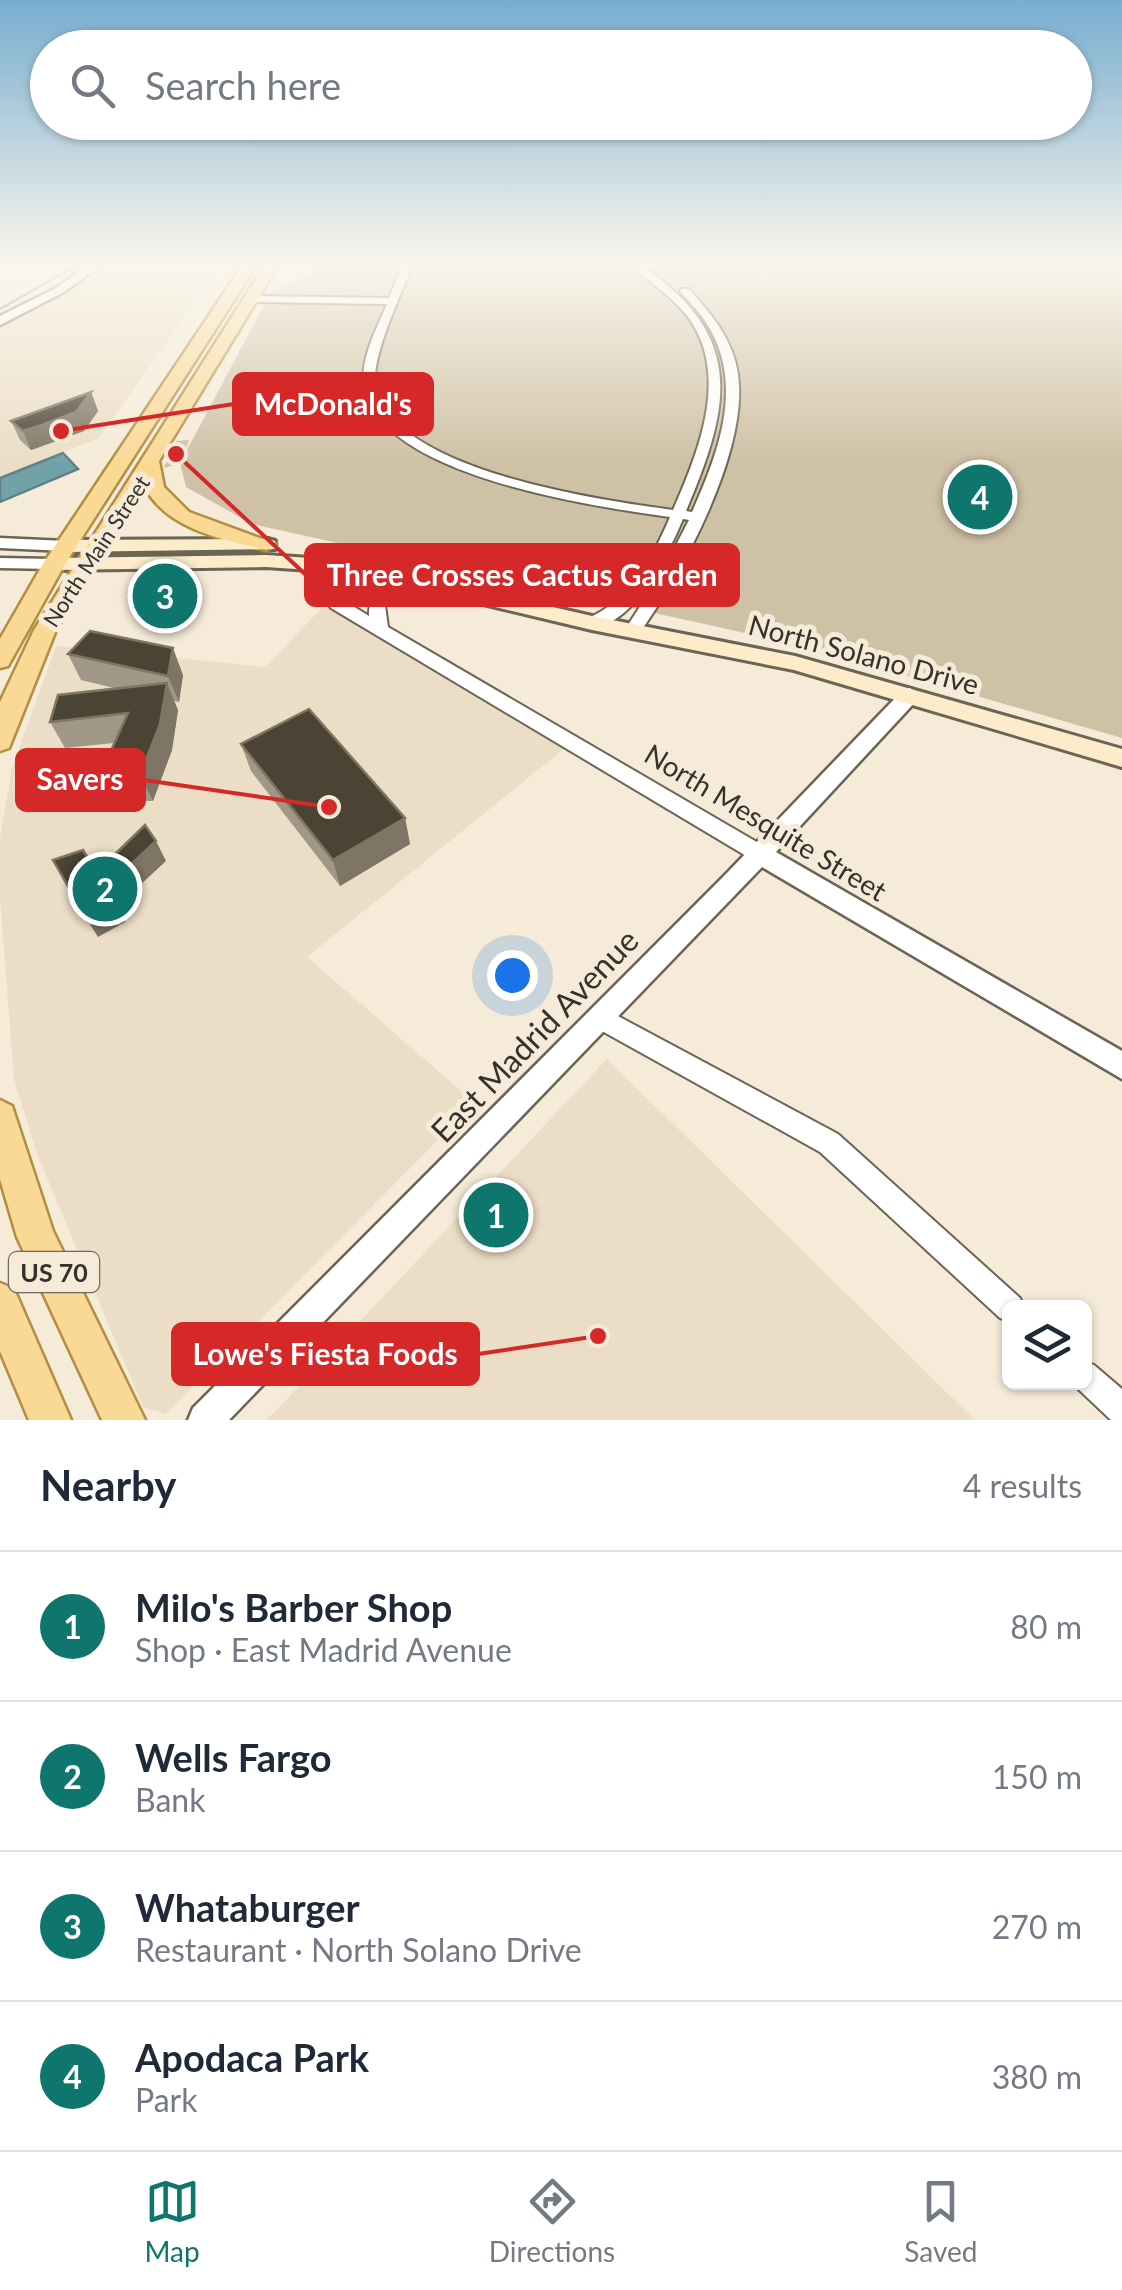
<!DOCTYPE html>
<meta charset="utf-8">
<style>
body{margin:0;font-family:Lato,sans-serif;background:#f6f6f7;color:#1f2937}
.controls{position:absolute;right:30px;bottom:30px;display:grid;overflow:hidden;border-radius:15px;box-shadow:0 2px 8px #0004}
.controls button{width:90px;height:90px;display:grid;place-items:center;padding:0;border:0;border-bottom:2px solid #e0e1e3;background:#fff;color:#1f2937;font:50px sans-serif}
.you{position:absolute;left:512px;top:975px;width:35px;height:35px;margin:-25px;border:8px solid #fff;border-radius:50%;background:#1a73e8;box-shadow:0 0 0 15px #1a73e833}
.badge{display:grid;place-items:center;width:65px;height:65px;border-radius:50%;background:#0f766e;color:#fff;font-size:32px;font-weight:700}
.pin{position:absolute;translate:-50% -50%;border:5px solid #fff;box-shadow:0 2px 10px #0006}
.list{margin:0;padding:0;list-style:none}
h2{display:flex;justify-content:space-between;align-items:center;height:130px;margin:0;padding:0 40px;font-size:42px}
h2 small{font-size:32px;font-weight:400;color:#747a83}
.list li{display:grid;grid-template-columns:65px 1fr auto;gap:30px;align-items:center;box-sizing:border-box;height:150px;padding:0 40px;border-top:2px solid #e0e1e3}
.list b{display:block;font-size:38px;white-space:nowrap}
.list p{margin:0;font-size:32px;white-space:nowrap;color:#747a83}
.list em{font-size:32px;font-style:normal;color:#747a83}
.icon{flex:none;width:55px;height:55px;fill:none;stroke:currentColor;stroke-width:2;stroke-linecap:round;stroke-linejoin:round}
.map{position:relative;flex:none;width:1122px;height:1420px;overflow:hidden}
.search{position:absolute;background:#fff;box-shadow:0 2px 8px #0004;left:30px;right:30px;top:30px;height:110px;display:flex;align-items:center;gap:25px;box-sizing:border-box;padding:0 35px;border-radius:55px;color:#747a83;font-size:38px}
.sheet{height:730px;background:#fff}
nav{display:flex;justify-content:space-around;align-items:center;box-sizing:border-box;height:140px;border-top:2px solid #e0e1e3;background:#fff;font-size:28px;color:#747a83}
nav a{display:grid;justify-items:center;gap:5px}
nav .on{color:#0f766e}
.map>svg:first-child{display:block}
.built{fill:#ecdec6}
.green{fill:#cfc1a6}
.water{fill:#70a3a9;stroke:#5e8183;stroke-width:2.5}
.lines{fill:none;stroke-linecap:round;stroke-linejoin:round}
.stream{stroke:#5e8183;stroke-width:2.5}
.minor-casing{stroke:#6c6454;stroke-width:4}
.tertiary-casing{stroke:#6c6454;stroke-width:5}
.secondary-casing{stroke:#6c6454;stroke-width:6}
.primary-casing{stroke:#b28e42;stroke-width:5}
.minor{fill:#fff;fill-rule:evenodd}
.tertiary{fill:#fff;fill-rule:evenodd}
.secondary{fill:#fcecca;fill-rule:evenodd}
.primary{fill:#fad995;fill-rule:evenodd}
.wall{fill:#a09786}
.shaded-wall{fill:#7e7564}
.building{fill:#4b4333;stroke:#7e7564;stroke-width:2.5}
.labels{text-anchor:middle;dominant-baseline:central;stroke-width:10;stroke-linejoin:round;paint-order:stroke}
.far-street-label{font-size:22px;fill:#35322b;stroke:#f5ebd8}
.shield{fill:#f5ebd8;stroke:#6f6a5f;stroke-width:2.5}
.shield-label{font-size:25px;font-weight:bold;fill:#35322b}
.street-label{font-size:28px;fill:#35322b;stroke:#f5ebd8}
.near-street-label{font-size:32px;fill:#35322b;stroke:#f5ebd8}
.leader{fill:none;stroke:#d62828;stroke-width:4}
.callout-dot{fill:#d62828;stroke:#f5ebd8;stroke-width:4}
.callout{fill:#d62828;stroke:#d62828;stroke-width:4}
.callout-label{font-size:30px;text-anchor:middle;font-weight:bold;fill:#fff}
</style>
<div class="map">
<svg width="1122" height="1420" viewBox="0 0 1122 1420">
<rect width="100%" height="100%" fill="#f5ebd8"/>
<path class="built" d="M 99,266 L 220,266 L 99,438 L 0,478 L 0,326 L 60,296 Z
M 325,605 L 566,747 L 307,957 L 475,1103 L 166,1414 L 143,1407 L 37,1154 L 14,1079 L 0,898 L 0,839 L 12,768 L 56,646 L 265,667 Z
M 607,1059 L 975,1420 L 267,1420 Z"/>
<path class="green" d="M 314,266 L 1122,266 L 1122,738 L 804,646 L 252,524 L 186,487 L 180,463 L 164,468 L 176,441 L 189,440 L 180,463 L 271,292 L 307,276 Z"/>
<path class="water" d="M 63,453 L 78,469 L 0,502 L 0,478 Z"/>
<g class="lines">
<path class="stream" d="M 0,309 L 76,266"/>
<defs>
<path id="minor" d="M 402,266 L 412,266 C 402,293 368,362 376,390 C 400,472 600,500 673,510 C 700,448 732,370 684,312 C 668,294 649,281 631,266 L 642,266 C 747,337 730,407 686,511 L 692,512 C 719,451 746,382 705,321 C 698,310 688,301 680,291 L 681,289 L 689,289 C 711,314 733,339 738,374 C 749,451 682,574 638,635 L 626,635 L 624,631 L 660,576 L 689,520 L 683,519 C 668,554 632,632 586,627 L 584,623 L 586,619 C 631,600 651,561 670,517 C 596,507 377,476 364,385 C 360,359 377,328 387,304 L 250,302 L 245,299 L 250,296 L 389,298 Z
M 307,558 L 312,560 L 343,600 L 369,616 C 368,597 380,586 393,574 L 403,574 L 406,577 L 385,605 L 388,627 L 767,848 L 770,854 L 767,860 L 760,862 L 753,860 L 331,608 L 300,563 Z
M 601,1007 L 838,1134 L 1020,1298 L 1024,1308 L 1010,1308 L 1010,1322 L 1000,1318 L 820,1152 L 593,1026 L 590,1018 L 593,1010 Z
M 1084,1361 L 1094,1365 L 1122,1389 L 1122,1420 L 1111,1420 L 1074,1385 L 1073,1382 L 1084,1382 Z"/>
<path id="tertiary" d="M 87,266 L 100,266 L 64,292 L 0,325 L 0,316 L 56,288 Z
M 0,538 L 66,541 L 74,546 L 66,551 L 0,548 Z
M 0,558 L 54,559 L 63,564 L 54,569 L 0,568 Z
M 910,688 L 920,695 L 917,700 L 776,852 L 1122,1051 L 1122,1079 L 762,867 L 229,1420 L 188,1420 L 193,1408 L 724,876 L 903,690 Z"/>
<path id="secondary" d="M 268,539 L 275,541 L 275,549 L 66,552 L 57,546 L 66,540 Z
M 266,555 L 353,561 L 592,616 L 795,656 L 1122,749 L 1122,767 L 794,670 L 592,630 L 353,573 L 266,567 L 54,570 L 44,564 L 54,558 Z"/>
<path id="primary" d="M 242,266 L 256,266 L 65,564 L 8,666 L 0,668 L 0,639 L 43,564 Z
M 264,266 L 278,266 L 159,461 L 164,487 L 189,512 L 276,544 L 266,550 C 222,539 167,530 144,486 L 56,630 L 9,748 L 0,751 L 0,702 L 34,630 Z
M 0,1100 L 12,1106 L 53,1231 L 145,1420 L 102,1420 L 17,1237 L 0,1179 Z
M 0,1283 L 14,1289 L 71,1420 L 29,1420 L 0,1351 Z"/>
</defs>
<use href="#minor" class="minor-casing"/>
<use href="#tertiary" class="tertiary-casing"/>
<use href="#secondary" class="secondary-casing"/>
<use href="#primary" class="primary-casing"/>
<use href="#minor" class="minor"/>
<use href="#tertiary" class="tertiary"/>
<use href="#secondary" class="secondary"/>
<use href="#primary" class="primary"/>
</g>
<path class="wall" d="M 91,392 L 98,411 L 84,431 L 31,450 L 20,440 L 11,421 Z
M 68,654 L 183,675 L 179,702 L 174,701 L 178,710 L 172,750 L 153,801 L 114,801 L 100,775 L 114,743 L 65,748 L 50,722 L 118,689 L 81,680 Z
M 241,744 L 405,818 L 410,844 L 340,886 L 251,771 Z"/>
<path class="shaded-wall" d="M 91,392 L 98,411 L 84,431 L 31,450 L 23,431 Z
M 176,570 L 186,600 L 148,610 L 142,596 Z
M 173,648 L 183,675 L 179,702 L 168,676 Z
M 167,683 L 178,710 L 172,750 L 153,801 L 140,775 Z
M 405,818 L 410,844 L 340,886 L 333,860 Z
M 156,841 L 166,861 L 124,900 L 130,912 L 123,917 L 125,922 L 98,937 L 86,918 L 112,898 L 113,881 Z"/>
<path class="building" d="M 91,392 L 76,412 L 42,425 L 23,431 L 11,421 Z
M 176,570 L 181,586 L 142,596 L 138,579 Z
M 90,631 L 173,648 L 168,676 L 68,654 Z
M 167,683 L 160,724 L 140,775 L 100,775 L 128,713 L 50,722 L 58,695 Z
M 309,709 L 405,818 L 333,860 L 241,744 Z
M 145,825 L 156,841 L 113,881 L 119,893 L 112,898 L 114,903 L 86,918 L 53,860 L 83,850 L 89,860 L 97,856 L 103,866 Z"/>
<linearGradient id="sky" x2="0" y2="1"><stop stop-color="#78adcf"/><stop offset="0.57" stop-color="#faf6ed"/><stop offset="1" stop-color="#faf6ed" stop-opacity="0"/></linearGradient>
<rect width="1122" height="464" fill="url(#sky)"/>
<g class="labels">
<g class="far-street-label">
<text transform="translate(96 551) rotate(-57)">North Main Street</text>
</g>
<rect class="shield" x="9" y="1252" width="90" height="40" rx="8"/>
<g class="shield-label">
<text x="54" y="1272">US 70</text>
</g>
<g class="street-label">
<text transform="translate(864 654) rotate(15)">North Solano Drive</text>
<text transform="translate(766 822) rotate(31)">North Mesquite Street</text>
</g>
<g class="near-street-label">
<text transform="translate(534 1035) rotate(-46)">East Madrid Avenue</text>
</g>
</g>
<path class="leader" d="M61 431L234 404M176 454L306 575M329 807L144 780M598 1336L478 1354"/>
<g class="callout-dot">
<circle cx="61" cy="431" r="10"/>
<circle cx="176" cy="454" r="10"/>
<circle cx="329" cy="807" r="10"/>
<circle cx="598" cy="1336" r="10"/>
</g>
<g class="callout">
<rect x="234" y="374" width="198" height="60" rx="10"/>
<rect x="306" y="545" width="432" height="60" rx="10"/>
<rect x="17" y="750" width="127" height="60" rx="10"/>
<rect x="173" y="1324" width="305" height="60" rx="10"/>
</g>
<g class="callout-label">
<text x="333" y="415">McDonald's</text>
<text x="522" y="586">Three Crosses Cactus Garden</text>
<text x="80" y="790">Savers</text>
<text x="325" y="1365">Lowe's Fiesta Foods</text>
</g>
</svg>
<div class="controls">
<button><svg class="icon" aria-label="layers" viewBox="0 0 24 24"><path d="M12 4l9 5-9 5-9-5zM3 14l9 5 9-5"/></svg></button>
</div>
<div class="you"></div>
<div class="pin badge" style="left:496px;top:1215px">1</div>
<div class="pin badge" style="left:105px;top:889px">2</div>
<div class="pin badge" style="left:165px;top:596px">3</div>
<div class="pin badge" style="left:980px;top:497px">4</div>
<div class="search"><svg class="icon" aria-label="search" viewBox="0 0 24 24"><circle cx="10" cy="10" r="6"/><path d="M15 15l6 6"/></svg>Search here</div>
</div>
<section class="sheet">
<h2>Nearby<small>4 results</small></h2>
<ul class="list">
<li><span class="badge">1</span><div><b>Milo's Barber Shop</b><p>Shop · East Madrid Avenue</p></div><em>80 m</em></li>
<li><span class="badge">2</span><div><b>Wells Fargo</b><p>Bank</p></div><em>150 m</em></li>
<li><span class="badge">3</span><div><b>Whataburger</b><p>Restaurant · North Solano Drive</p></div><em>270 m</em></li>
<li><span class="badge">4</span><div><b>Apodaca Park</b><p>Park</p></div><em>380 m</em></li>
</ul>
</section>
<nav>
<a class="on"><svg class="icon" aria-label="map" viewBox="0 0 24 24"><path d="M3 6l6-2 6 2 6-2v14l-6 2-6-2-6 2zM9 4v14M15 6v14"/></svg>Map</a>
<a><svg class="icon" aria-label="directions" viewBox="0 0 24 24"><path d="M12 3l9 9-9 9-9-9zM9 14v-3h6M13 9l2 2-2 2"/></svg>Directions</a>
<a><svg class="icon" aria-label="saved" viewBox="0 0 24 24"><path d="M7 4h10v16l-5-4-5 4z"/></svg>Saved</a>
</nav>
